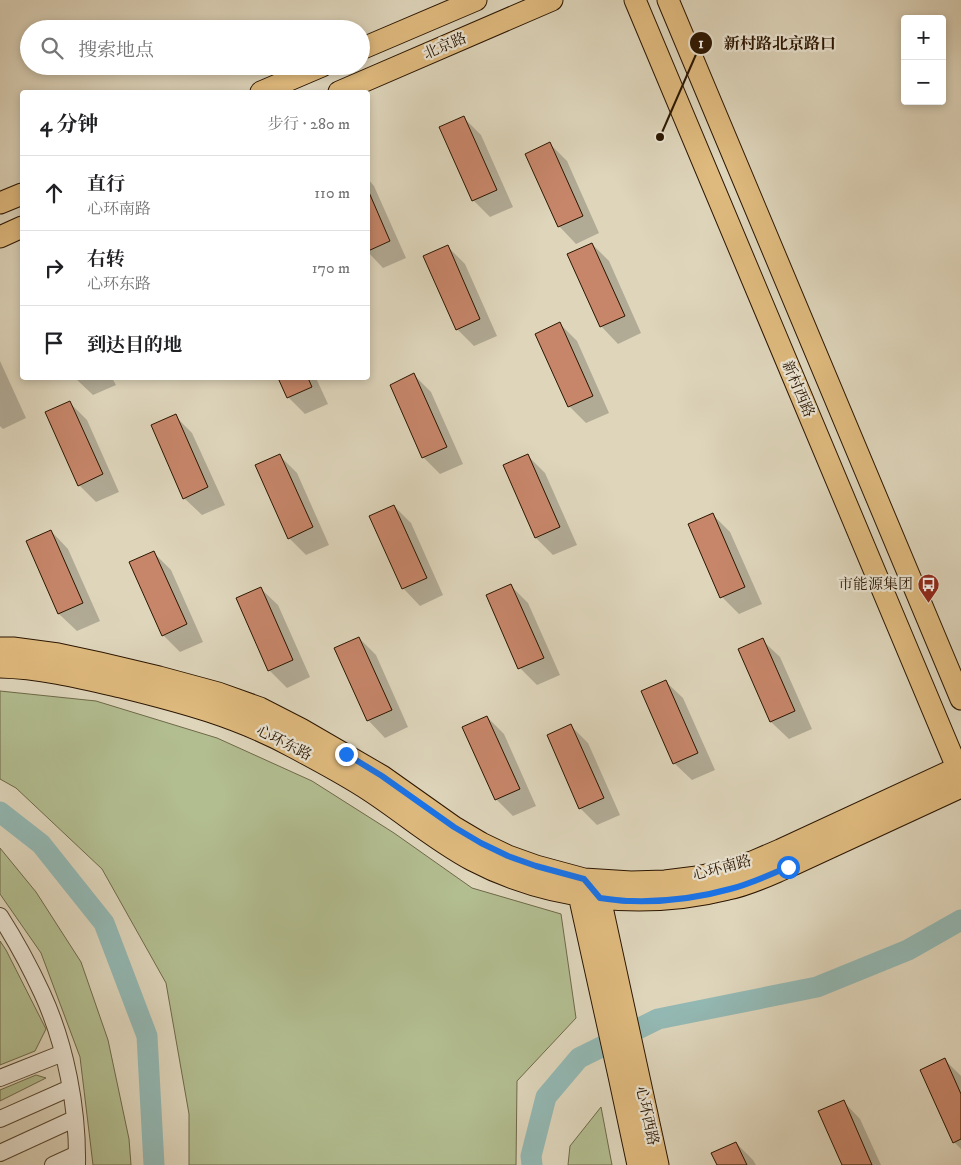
<!DOCTYPE html>
<html lang="zh">
<meta charset="utf-8">
<style>
body{margin:0;font-family:"IM FELL DW Pica","Noto Serif SC",serif;background:#f2f2f2;color:#202124}
.controls{position:absolute;right:15px;top:15px;display:grid;overflow:hidden;border-radius:5px;box-shadow:0 2px 8px #0003}
.controls button{width:45px;height:45px;display:grid;place-items:center;padding:0;border:0;border-bottom:1px solid #e0e0e0;background:#fff;color:#202124;font:25px sans-serif}
.stop{position:absolute;width:15px;height:15px;margin:-11px;border:4px solid #1a73e8;border-radius:50%;background:#fff}
.stop.end{background:#1a73e8;border-color:#fff;box-shadow:0 1px 5px #0008}
.list{margin:0;padding:0;list-style:none}
h2{display:flex;justify-content:space-between;align-items:center;height:65px;margin:0;padding:0 20px;font-size:21px}
h2 small{font-size:16px;font-weight:400;color:#757577}
.list li{display:grid;grid-template-columns:32px 1fr auto;gap:15px;align-items:center;box-sizing:border-box;height:75px;padding:0 20px;border-top:1px solid #e0e0e0}
.list b{display:block;font-size:19px;white-space:nowrap}
.list p{margin:0;font-size:16px;white-space:nowrap;color:#757577}
.list em{font-size:16px;font-style:normal;color:#757577}
.icon{flex:none;width:28px;height:28px;fill:none;stroke:currentColor;stroke-width:2;stroke-linecap:round;stroke-linejoin:round}
.map{position:relative;flex:none;width:961px;height:1165px;overflow:hidden}
.search{position:absolute;background:#fff;box-shadow:0 2px 8px #0003;left:20px;top:20px;width:350px;height:55px;display:flex;align-items:center;gap:12px;box-sizing:border-box;padding:0 18px;border-radius:28px;color:#757577;font-size:19px}
.panel{position:absolute;background:#fff;box-shadow:0 2px 8px #0003;left:20px;top:90px;width:350px;height:290px;border-radius:5px}
.map>svg:first-child{display:block}
.green{fill:#b2bd90;stroke:#6e6948}
.shadow{fill:#0003}
.lines{fill:none;stroke-linecap:round;stroke-linejoin:round}
.river{stroke:#93b8b3;stroke-width:21}
.building{fill:#c7866a;stroke:#2a1500}
.minor-casing{stroke:#57452f;stroke-width:18}
.major-casing{stroke:#2a1500;stroke-width:23}
.minor{stroke:#eae4d3;stroke-width:16}
.major{stroke:#dfba7e;stroke-width:21}
.route{stroke:#1a73e8;stroke-width:6}
.labels{text-anchor:middle;dominant-baseline:central;stroke-width:4.5;stroke-linejoin:round;paint-order:stroke}
.street-label{font-size:15px;fill:#2a1500;stroke:#eae4d3}
.poi-label{font-size:15px;fill:#2a1500;stroke:#eae4d3;text-anchor:end}
.leader{fill:none;stroke:#2a1500;stroke-width:2}
.callout-dot{fill:#2a1500;stroke:#eae4d3;stroke-width:2}
.mark-label{font-size:15px;text-anchor:middle;font-weight:bold;fill:#fff}
.callout-label{font-size:16px;text-anchor:middle;font-weight:bold;fill:#2a1500;stroke:#eae4d3;stroke-width:4.5;stroke-linejoin:round;paint-order:stroke}
</style>
<div class="map">
<svg width="961" height="1165" viewBox="0 0 961 1165">
<rect width="100%" height="100%" fill="#ded5bb"/>
<filter id="stains"><feTurbulence type="fractalNoise" baseFrequency=".004" numOctaves="4"/><feColorMatrix values="0 0 0 0 .2 0 0 0 0 .09 0 0 0 0 .02 0 0 0 .5 -.17"/></filter>
<radialGradient id="worn" r=".72"><stop offset=".6" stop-color="#630" stop-opacity="0"/><stop offset="1" stop-color="#630" stop-opacity=".3"/></radialGradient>
<path class="green" d="M 0,691 L 96,701 L 217,738 L 312,781 L 394,833 L 472,888 L 561,914 L 576,1018 L 517,1081 L 516,1165 L 189,1165 L 189,1114 L 166,983 L 102,869 L 16,788 L 0,779 Z
M 0,848 L 36,892 L 81,962 L 108,1040 L 129,1139 L 131,1165 L 93,1165 L 80,1057 L 41,953 L 0,894 Z
M 0,941 L 6,950 L 46,1029 L 35,1051 L 0,1065 Z
M 36,1075 L 46,1078 L 0,1101 L 0,1090 Z
M 601,1107 L 612,1165 L 568,1165 L 570,1146 Z"/>
<path class="shadow" d="M 464,118 L 481,135 L 513,207 L 490,217 L 473,200 Z
M 550,144 L 567,161 L 599,233 L 576,244 L 559,226 Z
M 368,179 L 374,186 L 406,258 L 383,268 L 368,252 Z
M 592,244 L 609,261 L 641,333 L 618,344 L 601,326 Z
M 448,247 L 465,264 L 497,336 L 474,346 L 457,329 Z
M 560,324 L 577,341 L 609,413 L 586,423 L 569,406 Z
M 0,361 L 26,418 L 3,429 L 0,426 Z
M 414,375 L 431,392 L 463,464 L 440,474 L 423,457 Z
M 75,378 L 112,378 L 116,385 L 93,395 Z
M 279,378 L 316,378 L 328,404 L 305,414 L 288,397 Z
M 70,403 L 87,420 L 119,492 L 96,502 L 79,485 Z
M 175,416 L 192,433 L 225,505 L 202,515 L 184,498 Z
M 527,455 L 545,473 L 577,545 L 553,555 L 536,538 L 504,466 Z
M 280,456 L 297,473 L 329,545 L 306,555 L 289,538 Z
M 394,506 L 411,523 L 443,595 L 420,606 L 403,588 Z
M 713,515 L 730,532 L 762,604 L 739,614 L 722,597 Z
M 51,531 L 68,549 L 100,621 L 77,631 L 59,614 L 27,542 Z
M 154,553 L 171,570 L 203,642 L 180,652 L 163,635 Z
M 511,586 L 528,603 L 560,675 L 537,685 L 520,668 Z
M 260,588 L 278,605 L 310,677 L 287,688 L 269,670 L 237,598 Z
M 359,638 L 376,655 L 408,727 L 385,738 L 368,720 Z
M 762,640 L 780,657 L 812,729 L 789,739 L 771,722 L 739,650 Z
M 665,681 L 683,698 L 715,770 L 692,780 L 674,763 Z
M 487,717 L 504,734 L 536,806 L 513,816 L 496,799 Z
M 571,726 L 588,743 L 620,815 L 597,825 L 580,808 Z
M 945,1060 L 961,1076 L 961,1149 L 954,1142 Z
M 843,1101 L 860,1119 L 881,1165 L 844,1165 Z
M 736,1143 L 753,1160 L 756,1165 L 718,1165 Z"/>
<g class="lines">
<path class="river" d="M 0,812 L 41,844 L 104,923 L 147,1036 L 154,1165
M 532,1165 L 531,1156 L 546,1097 L 579,1058 L 658,1019 L 817,987 L 908,950 L 961,920"/>
</g>
<path class="building" d="M 464,116 L 497,190 L 472,201 L 439,127 Z
M 550,142 L 583,216 L 558,227 L 525,154 Z
M 368,190 L 390,241 L 368,251 Z
M 592,243 L 625,316 L 600,327 L 567,254 Z
M 448,245 L 480,319 L 456,330 L 423,256 Z
M 560,322 L 593,396 L 568,407 L 535,334 Z
M 414,373 L 447,447 L 422,458 L 390,385 Z
M 278,378 L 308,378 L 312,387 L 287,398 Z
M 70,401 L 103,474 L 78,486 L 45,412 Z
M 176,414 L 208,487 L 183,499 L 151,425 Z
M 280,454 L 313,527 L 288,539 L 255,465 Z
M 528,454 L 560,527 L 535,538 L 503,465 Z
M 394,505 L 427,578 L 402,589 L 369,516 Z
M 713,513 L 745,587 L 720,598 L 688,524 Z
M 51,530 L 83,603 L 58,614 L 26,541 Z
M 154,551 L 187,624 L 162,636 L 129,562 Z
M 511,584 L 544,658 L 518,669 L 486,595 Z
M 261,587 L 293,660 L 268,671 L 236,598 Z
M 359,637 L 392,710 L 367,721 L 334,648 Z
M 763,638 L 795,711 L 770,722 L 738,649 Z
M 666,680 L 698,753 L 673,764 L 641,691 Z
M 487,716 L 520,789 L 495,800 L 462,727 Z
M 571,724 L 604,798 L 579,809 L 547,735 Z
M 945,1058 L 961,1094 L 961,1139 L 953,1143 L 920,1070 Z
M 844,1100 L 872,1165 L 842,1165 L 818,1111 Z
M 736,1142 L 747,1165 L 717,1165 L 711,1153 Z"/>
<g class="lines">
<defs>
<path id="minor" d="M 0,916 C 16,941 30,967 42,993 C 66,1045 78,1109 77,1165
M 0,1078 L 63,1053
M 0,1119 L 70,1088
M 0,1153 L 74,1119
M 53,1165 L 77,1154"/>
<path id="major" d="M 635,0 L 961,777
M 668,0 L 961,699
M 361,49 L 476,0
M 261,92 L 322,66
M 339,92 L 552,0
M 0,203 L 22,194
M 0,237 L 22,227
M 0,648 L 13,648 L 58,654 L 100,663 L 159,677 L 218,693 L 260,708 L 301,729 L 382,776 L 454,827 L 481,843 L 508,856 L 536,866 L 584,879 L 631,882 L 665,881 L 697,877 L 725,871 L 752,862 L 780,850 L 957,768 L 961,768
M 0,667 C 41,668 82,678 121,687 C 182,702 238,717 293,747 C 319,761 346,775 370,791 C 405,814 436,841 472,860 C 550,901 644,910 728,889 C 749,885 769,875 788,867 L 961,787
M 583,884 L 579,895 L 619,1076 L 638,1165
M 592,889 L 600,898 L 658,1165"/>
</defs>
<use href="#minor" class="minor-casing"/>
<use href="#major" class="major-casing"/>
<use href="#minor" class="minor"/>
<use href="#major" class="major"/>
</g>
<g class="lines">
<path class="route" d="M 346,754 L 382,776 L 454,827 L 481,843 L 508,856 L 536,866 L 584,879 L 600,898 C 610,899 620,901 631,901 C 664,902 698,898 730,889 C 750,884 769,875 788,867"/>
</g>
<defs>
<symbol id="bus-pin" viewBox="-11 -11 22 30"><path d="M0 17L-7.5 6A9.5 9.5 0 1 1 7.5 6Z" fill="#8f2418" stroke="#eae4d3"/><path d="M-5-6H5V4H4V6H2V4H-2V6H-4V4H-5ZM-3.5-4V0h7V-4ZM-3.5 1.2v1.5H-2V1.2ZM2 1.2v1.5H3.5V1.2Z" fill="#fff"/></symbol>
</defs>
<g fill-rule="evenodd">
<use href="#bus-pin" x="916" y="572" width="25" height="34"/>
</g>
<g class="labels">
<g class="street-label">
<text transform="translate(445 46) rotate(-23)">北京路</text>
<text transform="translate(798 389) rotate(67)">新村西路</text>
<text transform="translate(284 743) rotate(27)">心环东路</text>
<text transform="translate(722 868) rotate(-15)">心环南路</text>
<text transform="translate(647 1116) rotate(78)">心环西路</text>
</g>
<g class="poi-label">
<text x="913" y="584">市能源集团</text>
</g>
</g>
<path class="leader" d="M660 137L701 43"/>
<g class="callout-dot">
<circle cx="660" cy="137" r="5"/>
<circle cx="701" cy="43" r="12"/>
</g>
<g class="mark-label">
<text x="701" y="48">1</text>
</g>
<g class="callout-label">
<text x="780" y="49">新村路北京路口</text>
</g>
<rect width="100%" height="100%" filter="url(#stains)"/>
<rect width="100%" height="100%" fill="url(#worn)"/>
</svg>
<div class="controls">
<button>+</button>
<button>−</button>
</div>
<div class="stop" style="left:788px;top:867px"></div>
<div class="stop end" style="left:346px;top:754px"></div>
<div class="search"><svg class="icon" aria-label="search" viewBox="0 0 24 24"><circle cx="10" cy="10" r="6"/><path d="M15 15l6 6"/></svg>搜索地点</div>
<section class="panel">
<h2>4 分钟<small>步行 · 280 m</small></h2>
<ul class="list">
<li><svg class="icon" aria-label="ahead" viewBox="0 0 24 24"><path d="M12 20V5M6 11l6-6 6 6"/></svg><div><b>直行</b><p>心环南路</p></div><em>110 m</em></li>
<li><svg class="icon" aria-label="right" viewBox="0 0 24 24"><path d="M7 20v-9h11M14 6l5 5-5 5"/></svg><div><b>右转</b><p>心环东路</p></div><em>170 m</em></li>
<li><svg class="icon" aria-label="arrive" viewBox="0 0 24 24"><path d="M6 21V4h12l-3 4 3 4H6"/></svg><div><b>到达目的地</b></div></li>
</ul>
</section>
</div>
